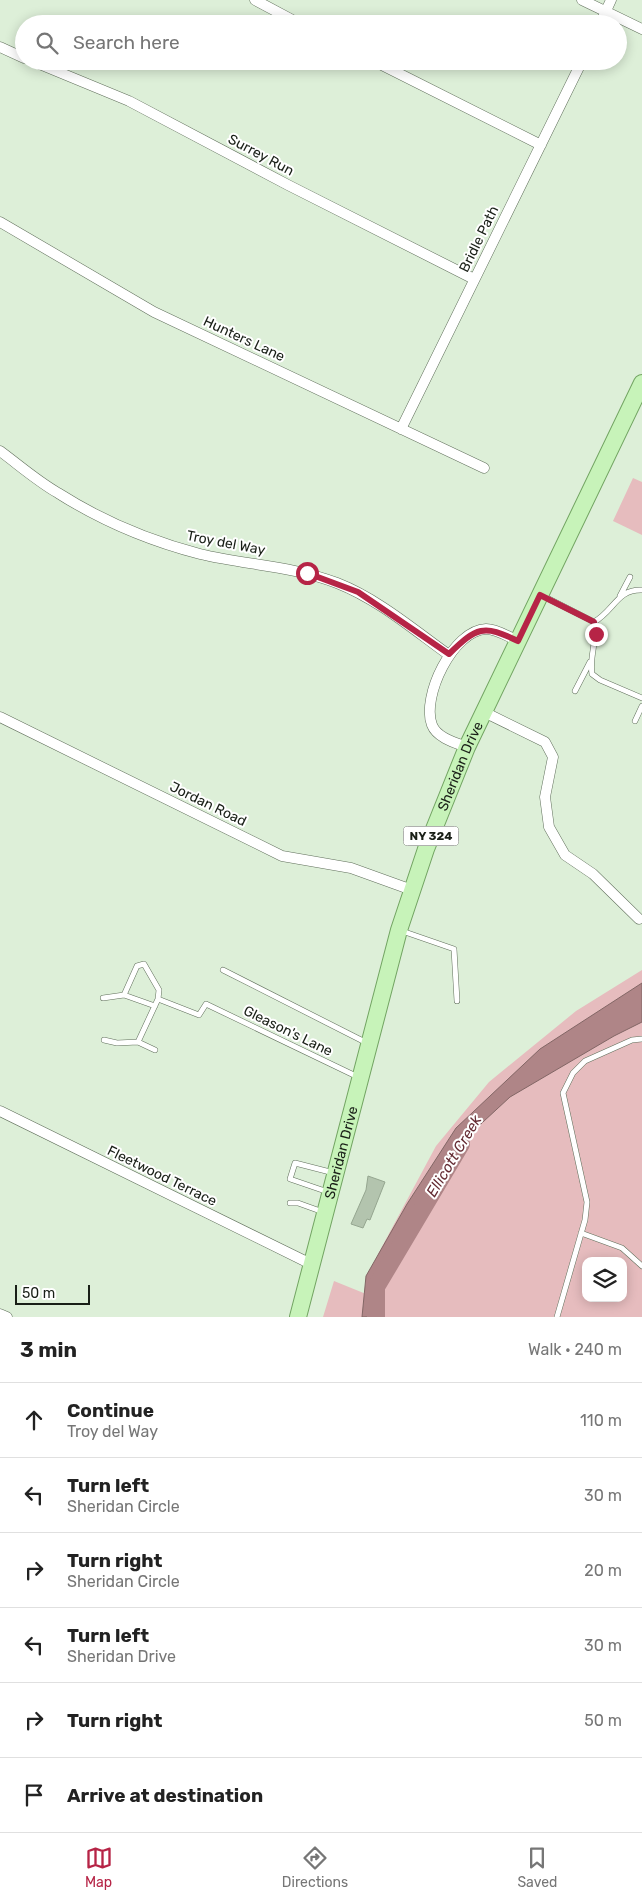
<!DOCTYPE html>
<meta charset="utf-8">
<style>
body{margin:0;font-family:Rubik,sans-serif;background:#f6f6f6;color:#222}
.controls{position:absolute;right:15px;bottom:15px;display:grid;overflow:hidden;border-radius:10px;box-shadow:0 2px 12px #0003}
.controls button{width:45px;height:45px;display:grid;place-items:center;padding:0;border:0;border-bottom:1px solid #e0e0e0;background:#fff;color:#222;font:25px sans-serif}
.scale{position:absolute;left:15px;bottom:12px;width:75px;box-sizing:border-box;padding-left:5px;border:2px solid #191f17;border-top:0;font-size:14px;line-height:18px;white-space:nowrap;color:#191f17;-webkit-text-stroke:4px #fff;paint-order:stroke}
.stop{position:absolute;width:15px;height:15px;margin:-11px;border:4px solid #b62446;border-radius:50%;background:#fff}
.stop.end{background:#b62446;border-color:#fff;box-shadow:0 1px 5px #0008}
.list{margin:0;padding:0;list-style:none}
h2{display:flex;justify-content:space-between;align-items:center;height:65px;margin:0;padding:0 20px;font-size:21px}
h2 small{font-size:16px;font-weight:400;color:#767676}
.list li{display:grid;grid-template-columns:32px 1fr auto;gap:15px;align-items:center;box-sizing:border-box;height:75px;padding:0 20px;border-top:1px solid #e0e0e0}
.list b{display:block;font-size:19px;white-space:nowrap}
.list p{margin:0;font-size:16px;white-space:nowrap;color:#767676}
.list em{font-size:16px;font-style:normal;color:#767676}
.icon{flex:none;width:28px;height:28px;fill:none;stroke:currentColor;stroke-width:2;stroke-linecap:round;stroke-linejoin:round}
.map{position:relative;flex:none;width:642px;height:1317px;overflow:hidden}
.search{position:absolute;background:#fff;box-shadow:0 2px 12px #0003;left:15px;right:15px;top:15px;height:55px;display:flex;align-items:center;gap:12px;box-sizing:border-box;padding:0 18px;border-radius:28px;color:#767676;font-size:19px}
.sheet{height:515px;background:#fff}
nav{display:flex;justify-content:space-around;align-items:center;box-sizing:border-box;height:70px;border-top:1px solid #e0e0e0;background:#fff;font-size:14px;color:#767676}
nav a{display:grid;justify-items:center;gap:2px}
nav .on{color:#b62446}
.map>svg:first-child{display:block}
.green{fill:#e6bcbe;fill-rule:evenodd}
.water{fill:#af8587;stroke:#826665}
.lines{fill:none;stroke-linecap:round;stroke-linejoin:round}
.river{stroke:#af8587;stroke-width:18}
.building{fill:#b3c4ae;stroke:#95a690}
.lane-casing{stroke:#606f5b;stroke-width:6}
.street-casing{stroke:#606f5b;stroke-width:11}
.primary-casing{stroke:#72a462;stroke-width:18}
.lane{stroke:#fff;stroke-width:5}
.street{stroke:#fff;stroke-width:10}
.primary{stroke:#c7f3b9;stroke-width:16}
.route{stroke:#b62446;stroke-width:6}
.labels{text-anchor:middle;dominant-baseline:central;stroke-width:4;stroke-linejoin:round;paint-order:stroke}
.shield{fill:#fff;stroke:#5e625d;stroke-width:1}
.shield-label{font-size:12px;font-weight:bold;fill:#191f17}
.street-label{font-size:14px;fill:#191f17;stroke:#fff}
.water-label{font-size:15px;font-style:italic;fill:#652c33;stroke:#fff}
</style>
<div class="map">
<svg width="642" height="1317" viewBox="0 0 642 1317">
<rect width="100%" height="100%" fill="#ddefd8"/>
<path class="green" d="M 633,478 L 642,482 L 642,535 L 613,521 Z
M 642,970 L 642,1317 L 323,1317 L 334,1281 L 371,1296 L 378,1254 L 436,1146 L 489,1082 L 576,1011 ZM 586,1261 L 623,1261 L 623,1298 L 586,1298 Z"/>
<path class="water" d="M 642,983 L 642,1022 L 614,1036 L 510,1097 L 470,1134 L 419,1209 L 378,1277 L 376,1317 L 362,1317 L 366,1276 L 407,1204 L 456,1128 L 540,1049 Z"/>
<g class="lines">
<path class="river" d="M 376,1317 L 376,1287 L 461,1144"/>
</g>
<path class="building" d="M 368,1176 L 385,1182 L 370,1220 L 367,1219 L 363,1228 L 351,1224 L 366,1190 Z"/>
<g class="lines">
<defs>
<path id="lane" d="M 642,590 C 617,589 614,611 594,622 C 598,640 589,656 592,674 L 600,680 L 642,698
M 543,596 L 594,622
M 620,596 L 630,577
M 575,691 L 590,662
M 635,721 L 642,706
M 402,931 L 454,949 L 457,1001
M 223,970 L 367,1043
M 124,995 L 137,966 L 144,964 L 159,990 L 158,999
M 103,998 L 124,995 L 155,1006
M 104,1040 L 117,1043 L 138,1042 L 158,999 L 199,1015 L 206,1004 L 358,1077
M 138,1042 L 155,1050
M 328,1192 L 290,1179 L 295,1163 L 334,1173
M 290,1203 L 298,1203 L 323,1212
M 581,1233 L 622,1248 L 642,1266
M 557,1317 L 585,1220 L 587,1202 L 563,1093 L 573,1073 L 585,1061 L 632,1040 L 642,1039"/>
<path id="street" d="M 255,0 L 300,24
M 582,0 L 642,29
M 600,24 L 611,0
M 0,47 L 24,58
M 32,61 L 129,101 L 288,185 L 474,279
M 374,61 L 541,145
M 0,222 L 154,312 L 484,468
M 401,429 L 582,61
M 0,451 C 19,465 37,481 58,493 C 102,521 150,541 200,554 C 246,565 293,566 337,583 C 378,599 414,630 449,655
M 484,712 L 545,742 L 553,757 L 545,797 L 549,827 L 565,855 L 593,874 L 639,919
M 0,717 L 282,856 L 351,868 L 412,890
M 467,747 C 456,743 437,738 432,725 C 421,697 453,630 486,629 C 497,629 509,637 518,641
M 0,1111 L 313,1265
M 0,1314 L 7,1317"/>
<g id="primary">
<path id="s1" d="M 298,1317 L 399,930 L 426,849 L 467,747 L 642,383"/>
</g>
</defs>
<use href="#lane" class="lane-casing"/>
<use href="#street" class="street-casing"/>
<use href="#primary" class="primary-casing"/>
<use href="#lane" class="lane"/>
<use href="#street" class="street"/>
<use href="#primary" class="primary"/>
</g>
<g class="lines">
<path class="route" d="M 307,573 L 358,592 L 449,654 C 477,627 483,624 518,641 L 540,595 L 594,622 L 596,634"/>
</g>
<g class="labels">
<rect class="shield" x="403.5" y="826.5" width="55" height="19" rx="4"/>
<g class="shield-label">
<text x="431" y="836">NY 324</text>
</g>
<g class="street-label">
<text transform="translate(261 155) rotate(28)">Surrey Run</text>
<text transform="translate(479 239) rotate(-64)">Bridle Path</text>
<text transform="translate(244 339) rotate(25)">Hunters Lane</text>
<text transform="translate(226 543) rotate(11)">Troy del Way</text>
<text stroke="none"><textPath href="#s1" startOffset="575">Sheridan Drive</textPath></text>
<text transform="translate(208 804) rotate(26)">Jordan Road</text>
<text transform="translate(288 1031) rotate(26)">Gleason's Lane</text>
<text stroke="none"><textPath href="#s1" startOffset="170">Sheridan Drive</textPath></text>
<text transform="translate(162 1176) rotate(26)">Fleetwood Terrace</text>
</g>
<g class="water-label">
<text transform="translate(454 1156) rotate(-59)">Ellicott Creek</text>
</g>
</g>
</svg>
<div class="controls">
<button><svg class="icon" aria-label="layers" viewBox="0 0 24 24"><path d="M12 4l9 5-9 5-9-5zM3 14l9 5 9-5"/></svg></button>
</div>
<div class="scale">50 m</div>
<div class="stop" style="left:307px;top:573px"></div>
<div class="stop end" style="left:596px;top:634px"></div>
<div class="search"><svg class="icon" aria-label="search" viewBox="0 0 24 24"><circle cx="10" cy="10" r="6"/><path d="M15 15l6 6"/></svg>Search here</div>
</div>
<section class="sheet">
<h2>3 min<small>Walk · 240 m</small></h2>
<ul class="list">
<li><svg class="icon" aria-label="ahead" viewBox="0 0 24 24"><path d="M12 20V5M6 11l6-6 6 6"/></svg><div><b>Continue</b><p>Troy del Way</p></div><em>110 m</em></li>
<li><svg class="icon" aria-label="left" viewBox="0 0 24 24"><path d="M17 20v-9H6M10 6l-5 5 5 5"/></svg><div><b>Turn left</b><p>Sheridan Circle</p></div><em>30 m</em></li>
<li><svg class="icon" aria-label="right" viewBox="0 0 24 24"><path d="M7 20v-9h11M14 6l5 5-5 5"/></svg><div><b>Turn right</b><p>Sheridan Circle</p></div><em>20 m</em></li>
<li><svg class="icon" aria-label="left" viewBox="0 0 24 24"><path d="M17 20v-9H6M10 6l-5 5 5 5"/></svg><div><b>Turn left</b><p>Sheridan Drive</p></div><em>30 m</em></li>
<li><svg class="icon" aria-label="right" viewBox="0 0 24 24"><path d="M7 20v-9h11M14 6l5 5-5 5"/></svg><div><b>Turn right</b></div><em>50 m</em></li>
<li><svg class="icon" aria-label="arrive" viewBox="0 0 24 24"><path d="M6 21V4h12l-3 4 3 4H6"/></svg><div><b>Arrive at destination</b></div></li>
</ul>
</section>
<nav>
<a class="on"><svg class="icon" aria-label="map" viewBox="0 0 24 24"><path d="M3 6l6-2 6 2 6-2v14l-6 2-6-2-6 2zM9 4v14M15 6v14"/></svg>Map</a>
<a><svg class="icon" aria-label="directions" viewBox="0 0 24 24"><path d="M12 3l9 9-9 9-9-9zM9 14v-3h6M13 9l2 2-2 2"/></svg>Directions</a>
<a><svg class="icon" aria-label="saved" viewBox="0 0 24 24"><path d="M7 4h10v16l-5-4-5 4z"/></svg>Saved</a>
</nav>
